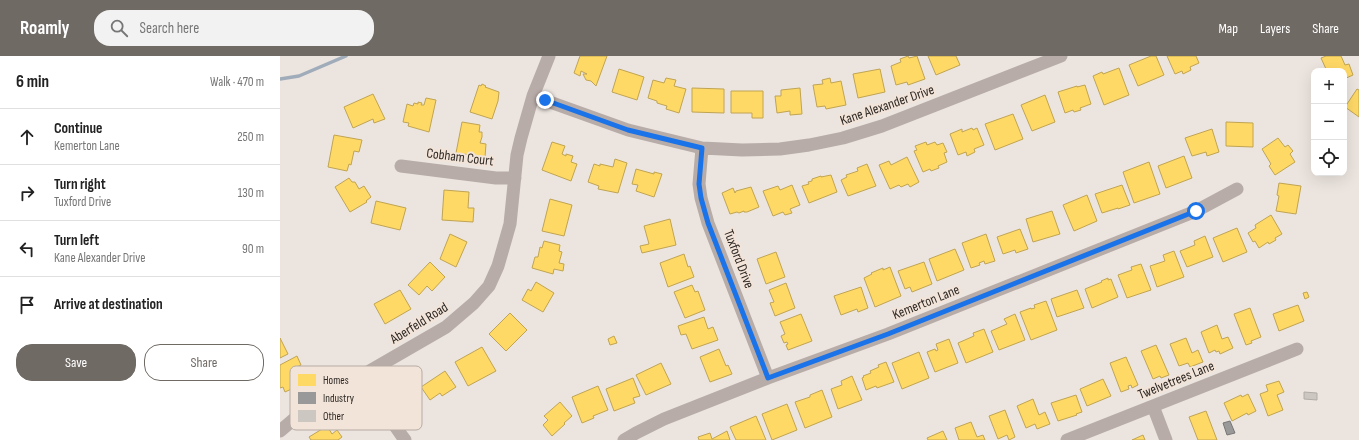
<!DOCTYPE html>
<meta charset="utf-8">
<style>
body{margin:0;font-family:"Sofia Sans Condensed",sans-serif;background:#f2f2f2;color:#222}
.controls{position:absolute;right:12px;top:12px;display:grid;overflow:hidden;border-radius:8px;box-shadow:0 4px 16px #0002}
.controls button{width:36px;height:36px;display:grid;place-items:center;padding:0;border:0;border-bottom:1px solid #e0e0e0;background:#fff;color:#222;font:20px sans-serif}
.stop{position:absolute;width:12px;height:12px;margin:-9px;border:3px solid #1a73e8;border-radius:50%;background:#fff}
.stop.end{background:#1a73e8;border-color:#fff;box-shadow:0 1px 4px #0008}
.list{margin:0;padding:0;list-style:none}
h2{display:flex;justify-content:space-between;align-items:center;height:52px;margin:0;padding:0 16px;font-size:17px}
h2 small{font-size:13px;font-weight:400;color:#767676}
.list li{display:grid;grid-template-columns:26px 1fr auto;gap:12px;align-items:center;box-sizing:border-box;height:56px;padding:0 16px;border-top:1px solid #e0e0e0}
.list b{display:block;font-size:15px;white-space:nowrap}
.list p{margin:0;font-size:13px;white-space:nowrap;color:#767676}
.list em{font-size:13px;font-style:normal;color:#767676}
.actions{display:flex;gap:8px;padding:12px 16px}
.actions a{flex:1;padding:9px 0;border:1px solid #706a65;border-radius:16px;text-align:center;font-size:14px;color:#706a65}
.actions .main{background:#706a65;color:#fff}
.icon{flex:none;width:22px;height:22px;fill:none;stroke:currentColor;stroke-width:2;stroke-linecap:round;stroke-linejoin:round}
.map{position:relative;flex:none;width:1079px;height:384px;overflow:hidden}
header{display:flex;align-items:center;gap:24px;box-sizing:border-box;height:56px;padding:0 20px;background:#706a65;color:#fff}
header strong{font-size:19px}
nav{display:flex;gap:22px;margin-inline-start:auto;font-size:14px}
.search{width:280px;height:36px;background:#f2f2f2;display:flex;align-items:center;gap:10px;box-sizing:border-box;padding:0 14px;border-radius:16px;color:#767676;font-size:15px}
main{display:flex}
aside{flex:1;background:#fff}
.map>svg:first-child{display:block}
.homes{fill:#ffd966;stroke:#c0a452}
.industry{fill:#999;stroke:#797776}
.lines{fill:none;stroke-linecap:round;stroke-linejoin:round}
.stream{stroke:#a1acbb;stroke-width:3.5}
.building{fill:#cdc7c2;stroke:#b1aca7}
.minor{stroke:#b8aca8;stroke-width:13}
.route{stroke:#1a73e8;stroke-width:5}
.labels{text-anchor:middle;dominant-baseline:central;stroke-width:4;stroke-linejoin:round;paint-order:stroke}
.street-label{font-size:14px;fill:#2d2824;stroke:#f2e4d9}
.key{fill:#f2e4d9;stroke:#b7aca3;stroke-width:1}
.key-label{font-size:11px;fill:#2d2824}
</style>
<header>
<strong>Roamly</strong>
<div class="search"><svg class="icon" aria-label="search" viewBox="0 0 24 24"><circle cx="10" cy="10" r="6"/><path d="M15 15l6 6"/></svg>Search here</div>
<nav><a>Map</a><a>Layers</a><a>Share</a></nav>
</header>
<main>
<aside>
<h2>6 min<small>Walk · 470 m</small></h2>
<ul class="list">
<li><svg class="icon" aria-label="ahead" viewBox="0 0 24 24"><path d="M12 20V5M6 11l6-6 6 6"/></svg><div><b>Continue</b><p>Kemerton Lane</p></div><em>250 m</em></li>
<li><svg class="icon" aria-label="right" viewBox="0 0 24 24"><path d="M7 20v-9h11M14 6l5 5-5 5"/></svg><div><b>Turn right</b><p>Tuxford Drive</p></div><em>130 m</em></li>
<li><svg class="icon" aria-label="left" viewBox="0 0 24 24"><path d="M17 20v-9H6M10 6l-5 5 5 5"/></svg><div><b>Turn left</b><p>Kane Alexander Drive</p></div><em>90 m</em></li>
<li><svg class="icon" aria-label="arrive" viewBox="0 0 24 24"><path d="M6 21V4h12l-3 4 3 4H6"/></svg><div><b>Arrive at destination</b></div></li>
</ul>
<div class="actions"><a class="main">Save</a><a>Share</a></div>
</aside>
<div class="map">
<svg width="1079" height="384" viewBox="0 0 1079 384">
<rect width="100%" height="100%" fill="#ece5df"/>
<path class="homes" d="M 300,0 L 327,0 L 316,30 L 311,25 L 306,24 L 303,18 L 307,18 L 301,15 L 300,20 L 294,17 Z
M 628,0 L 629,2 L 637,0 L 645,23 L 628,29 L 627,26 L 616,29 L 611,10 L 621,6 L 620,3 Z
M 648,0 L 676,0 L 680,9 L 656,19 Z
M 871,0 L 876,0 L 884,19 L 858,30 L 849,9 Z
M 887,0 L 916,0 L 919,7 L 910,11 L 911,14 L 903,18 L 902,15 L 895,18 Z
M 1046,0 L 1061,0 L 1065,9 L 1069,8 L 1073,19 L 1064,23 L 1064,15 L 1043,15 L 1046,13 L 1041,2 Z
M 839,12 L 849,39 L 824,49 L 813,20 L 822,16 L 823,18 Z
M 339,13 L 364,21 L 357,44 L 332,36 Z
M 600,13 L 605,36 L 578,42 L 573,18 Z
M 386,22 L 396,24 L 394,30 L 406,33 L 399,57 L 386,53 L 387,50 L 377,47 L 377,45 L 368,42 L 373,24 L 384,27 Z
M 550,22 L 551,27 L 561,25 L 566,49 L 546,53 L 545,50 L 537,51 L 533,29 L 543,28 L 542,24 Z
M 202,28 L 206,30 L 205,31 L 219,36 L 218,45 L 212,63 L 190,56 L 199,29 L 201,30 Z
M 805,29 L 811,48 L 800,52 L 801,54 L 794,56 L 793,54 L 785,57 L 778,36 L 797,30 L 797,31 Z
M 412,32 L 444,33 L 444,57 L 412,56 Z
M 520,32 L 522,58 L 510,59 L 510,55 L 497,57 L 495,40 L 501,40 L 501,34 Z
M 1077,33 L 1079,34 L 1079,61 L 1065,51 Z
M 451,35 L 483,35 L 483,62 L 472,62 L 472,57 L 451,57 Z
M 93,38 L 105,63 L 94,67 L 93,63 L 73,72 L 64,51 Z
M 765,39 L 775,66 L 752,75 L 741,49 Z
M 146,42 L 156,44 L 149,76 L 128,70 L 129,67 L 123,66 L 127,48 L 133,50 L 134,47 L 138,48 L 138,46 L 142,47 L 141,49 L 144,49 Z
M 733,58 L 743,83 L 715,94 L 705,68 Z
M 182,66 L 200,69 L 199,76 L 202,76 L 202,81 L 200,87 L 206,88 L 205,101 L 176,97 Z
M 946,66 L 973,67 L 973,91 L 946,90 Z
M 692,72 L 693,74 L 697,72 L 704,89 L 694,93 L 695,96 L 687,100 L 686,96 L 678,99 L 670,78 L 682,73 L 682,76 Z
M 932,73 L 939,96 L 927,100 L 926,96 L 912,100 L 905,82 Z
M 54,79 L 82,84 L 79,96 L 74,95 L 71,109 L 69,108 L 67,115 L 48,111 Z
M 998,82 L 1005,91 L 1008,89 L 1013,95 L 1010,98 L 1015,106 L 995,119 L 989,110 L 991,108 L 982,93 Z
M 272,86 L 285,90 L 282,98 L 286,100 L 286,98 L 293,100 L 291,106 L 297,108 L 291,125 L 262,114 Z
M 646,86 L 647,89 L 655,86 L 657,89 L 663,87 L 667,96 L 664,97 L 667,106 L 658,110 L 659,112 L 651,115 L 650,113 L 643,116 L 634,95 L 637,94 L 635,90 Z
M 904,100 L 912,122 L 886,132 L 878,110 Z
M 627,101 L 639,126 L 630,131 L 628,128 L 621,131 L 619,129 L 610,133 L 599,109 L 609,105 L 611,109 Z
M 335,103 L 347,107 L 338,137 L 318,133 L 319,130 L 308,126 L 314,108 L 320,110 L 320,108 L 333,111 Z
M 869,106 L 880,138 L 854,147 L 843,116 Z
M 587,108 L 596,130 L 568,140 L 561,124 L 567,121 L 566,119 L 578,115 L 577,112 Z
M 356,113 L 374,118 L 374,116 L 382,118 L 374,141 L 356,135 L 358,129 L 352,128 Z
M 551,119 L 557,136 L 529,147 L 522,130 L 529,128 L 528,126 L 532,125 L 532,123 L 541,120 L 541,121 Z
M 69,122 L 72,126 L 75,126 L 79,133 L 84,130 L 91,141 L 86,145 L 87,146 L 70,156 L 55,131 Z
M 999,127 L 1021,130 L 1016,158 L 996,155 L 999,140 L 997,139 Z
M 512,129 L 520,149 L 510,153 L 512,157 L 505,159 L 503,156 L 493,160 L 483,135 L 498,130 L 500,134 Z
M 842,129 L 850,149 L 838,153 L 838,152 L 822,157 L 815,138 Z
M 471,131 L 479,151 L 467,156 L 464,156 L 464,155 L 459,157 L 457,156 L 450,158 L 442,137 L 453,132 L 455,137 L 456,135 Z
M 164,134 L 189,136 L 188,152 L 194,152 L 193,166 L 162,164 Z
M 807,139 L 817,165 L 794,175 L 783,149 Z
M 270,143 L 292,149 L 284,180 L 262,175 Z
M 96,145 L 126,152 L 120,174 L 91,167 Z
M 772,155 L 780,178 L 753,186 L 746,163 Z
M 991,159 L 1002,178 L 995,182 L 996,184 L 989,188 L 988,186 L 979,192 L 975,185 L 973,186 L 968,177 L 976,172 L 975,169 Z
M 390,163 L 396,189 L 362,197 L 360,190 L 369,188 L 364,170 Z
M 957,172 L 967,196 L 943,206 L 933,182 Z
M 740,173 L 748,193 L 736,197 L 735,194 L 723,198 L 717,181 Z
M 170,178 L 187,186 L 176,211 L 160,203 Z
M 706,178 L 715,205 L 705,208 L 704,205 L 699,207 L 700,209 L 691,212 L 682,187 Z
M 925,180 L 933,201 L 907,211 L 900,195 L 915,189 L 914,185 Z
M 264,185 L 280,189 L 279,195 L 282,196 L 279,207 L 284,208 L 283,215 L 274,213 L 273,218 L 252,212 L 255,201 L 258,201 L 260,191 L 262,192 Z
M 675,193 L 684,214 L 657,225 L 649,203 Z
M 894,195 L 904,221 L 877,231 L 870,210 L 885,205 L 883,199 Z
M 496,196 L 505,221 L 486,228 L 477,203 Z
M 404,198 L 408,211 L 410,210 L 414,221 L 388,231 L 380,207 Z
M 150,206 L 165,221 L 152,235 L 147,230 L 139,239 L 128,229 Z
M 644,206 L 652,228 L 632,236 L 630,231 L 625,233 L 618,215 Z
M 861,208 L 871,234 L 847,242 L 838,219 L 852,214 L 851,211 Z
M 610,211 L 621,240 L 595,251 L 584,222 L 592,218 L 591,217 L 603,212 L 603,214 Z
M 828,222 L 828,224 L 831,223 L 838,241 L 812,252 L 805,233 L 822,226 L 821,225 Z
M 256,226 L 274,237 L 263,256 L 242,244 L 248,233 L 251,235 Z
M 506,227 L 515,252 L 495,260 L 490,247 L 494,246 L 489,234 Z
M 412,229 L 415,236 L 418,235 L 425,254 L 405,262 L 394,236 Z
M 581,231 L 588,252 L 578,256 L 577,253 L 561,259 L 554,240 Z
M 120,234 L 131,253 L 105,268 L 94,248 Z
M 797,234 L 804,252 L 777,261 L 771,243 Z
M 1027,236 L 1029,241 L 1025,243 L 1023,237 Z
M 766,245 L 777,274 L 751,284 L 740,256 L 751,252 L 751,253 L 755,252 L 754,249 Z
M 1018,249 L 1024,265 L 999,275 L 993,258 Z
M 970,252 L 981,281 L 971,285 L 972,287 L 966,289 L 954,258 Z
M 230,257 L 247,274 L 226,295 L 209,278 Z
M 521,258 L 532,285 L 508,294 L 506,289 L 508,288 L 507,286 L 504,287 L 501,280 L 505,278 L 500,266 Z
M 735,258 L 745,284 L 719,294 L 711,275 L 727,268 L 724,263 Z
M 424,261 L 428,273 L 433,271 L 438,284 L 412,293 L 406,278 L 401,279 L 398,270 Z
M 937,269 L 942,283 L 948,281 L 953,292 L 940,298 L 939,295 L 936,296 L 935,294 L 929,297 L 921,276 Z
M 704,273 L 713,296 L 686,307 L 678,287 L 694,280 L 693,277 Z
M 334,280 L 337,287 L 330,289 L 328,283 Z
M 0,282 L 8,298 L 0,302 Z
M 906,282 L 912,297 L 918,294 L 923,306 L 910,311 L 908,307 L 899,310 L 890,288 Z
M 669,283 L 678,307 L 655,316 L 647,296 L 655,293 L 656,295 L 658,294 L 656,288 Z
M 876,289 L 889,319 L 881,322 L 880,320 L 873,323 L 861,295 Z
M 202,291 L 216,315 L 188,330 L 175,306 Z
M 439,293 L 446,310 L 448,309 L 452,318 L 430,326 L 420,301 Z
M 639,296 L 649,322 L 622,333 L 612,307 Z
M 17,300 L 21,309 L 15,312 L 22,328 L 5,336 L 3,331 L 0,332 L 0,309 Z
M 846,301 L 858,329 L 852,332 L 851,329 L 848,330 L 849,333 L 841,336 L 830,307 Z
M 606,306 L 614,326 L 597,332 L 596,330 L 586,334 L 582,322 L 584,321 L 583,320 L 591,317 L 590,315 L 599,311 L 598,309 Z
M 381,307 L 391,328 L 366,339 L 356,319 Z
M 165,315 L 176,331 L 162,340 L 160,337 L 150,344 L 141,331 Z
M 572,320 L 582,344 L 558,353 L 551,333 L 562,329 L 561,325 Z
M 353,322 L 360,340 L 353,342 L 355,347 L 334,355 L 326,333 Z
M 823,323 L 831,340 L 807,350 L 800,333 Z
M 999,325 L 1004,336 L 997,339 L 1003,354 L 988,360 L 980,338 L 988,335 L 986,329 Z
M 318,330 L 328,354 L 313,360 L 314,362 L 302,367 L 292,341 Z
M 542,334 L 552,361 L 525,372 L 515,346 L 530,341 L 530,339 Z
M 968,338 L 976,355 L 968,359 L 967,357 L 952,365 L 944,347 L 961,339 L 962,341 Z
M 796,339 L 802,356 L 796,358 L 797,359 L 778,365 L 771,347 Z
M 753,343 L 759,359 L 765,356 L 770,368 L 757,373 L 755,368 L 746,372 L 737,350 Z
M 280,346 L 292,360 L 284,367 L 285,368 L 272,380 L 263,369 L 268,364 L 264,360 Z
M 507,348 L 517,374 L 492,384 L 482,358 Z
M 725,354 L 735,381 L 729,384 L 727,379 L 718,383 L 709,360 Z
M 926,355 L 937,384 L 918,384 L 909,361 Z
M 476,360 L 486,384 L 456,384 L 450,371 Z
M 691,366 L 697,381 L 703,379 L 705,384 L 679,384 L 675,372 Z
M 47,370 L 52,378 L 57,374 L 62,381 L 58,384 L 31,384 L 29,381 Z
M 447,375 L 450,384 L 419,384 L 418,381 L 430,377 L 432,383 Z
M 663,375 L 667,384 L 648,384 L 647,382 Z
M 863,379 L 865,384 L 852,384 Z"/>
<path class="industry" d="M 950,365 L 955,377 L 947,379 L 943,367 Z"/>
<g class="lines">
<path class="stream" d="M 0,23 L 19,20 L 66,0"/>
</g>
<path class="building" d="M 1024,336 L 1037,337 L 1037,344 L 1024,343 Z"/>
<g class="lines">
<path class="minor" d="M 253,40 L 348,74 L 422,92 L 462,94 L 500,93 L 529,89 L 563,82 L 602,70 L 781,0
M 422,92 L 419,128 L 421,142 L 428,167 L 488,322
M 121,110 L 216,122 L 235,122
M 80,321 C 97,340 109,363 125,384
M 873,350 L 886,384
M 0,375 L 27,352 L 50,338 L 166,271 L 194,247 L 209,230 L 218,210 L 230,168 L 237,99 L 241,82 L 253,40 L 269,0
M 344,384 L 356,377 L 384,363 L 488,322 L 608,278 L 916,155 L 957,133
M 787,384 L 1017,293"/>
</g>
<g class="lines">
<path class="route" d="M 265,44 L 348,74 L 422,92 L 419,128 L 421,142 L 428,167 L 488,322 L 608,278 L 916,155"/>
</g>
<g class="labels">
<g class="street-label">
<text transform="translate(607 49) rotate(-19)">Kane Alexander Drive</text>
<text transform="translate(180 101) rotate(7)">Cobham Court</text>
<text transform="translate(459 203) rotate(69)">Tuxford Drive</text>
<text transform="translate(646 246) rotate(-22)">Kemerton Lane</text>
<text transform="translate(139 267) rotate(-32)">Aberfeld Road</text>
<text transform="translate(896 324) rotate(-22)">Twelvetrees Lane</text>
</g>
</g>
<rect x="10" y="310" width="132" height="64" rx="6" class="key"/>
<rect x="18" y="318" width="18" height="12" fill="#ffd966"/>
<rect x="18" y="336" width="18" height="12" fill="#999"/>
<rect x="18" y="354" width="18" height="12" fill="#cdc7c2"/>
<g class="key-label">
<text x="43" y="328">Homes</text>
<text x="43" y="346">Industry</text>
<text x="43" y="364">Other</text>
</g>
</svg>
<div class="controls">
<button>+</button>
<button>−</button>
<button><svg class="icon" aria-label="locate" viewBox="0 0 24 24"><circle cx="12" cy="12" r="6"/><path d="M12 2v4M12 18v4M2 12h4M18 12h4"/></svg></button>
</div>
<div class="stop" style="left:916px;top:155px"></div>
<div class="stop end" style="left:265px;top:44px"></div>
</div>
</main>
